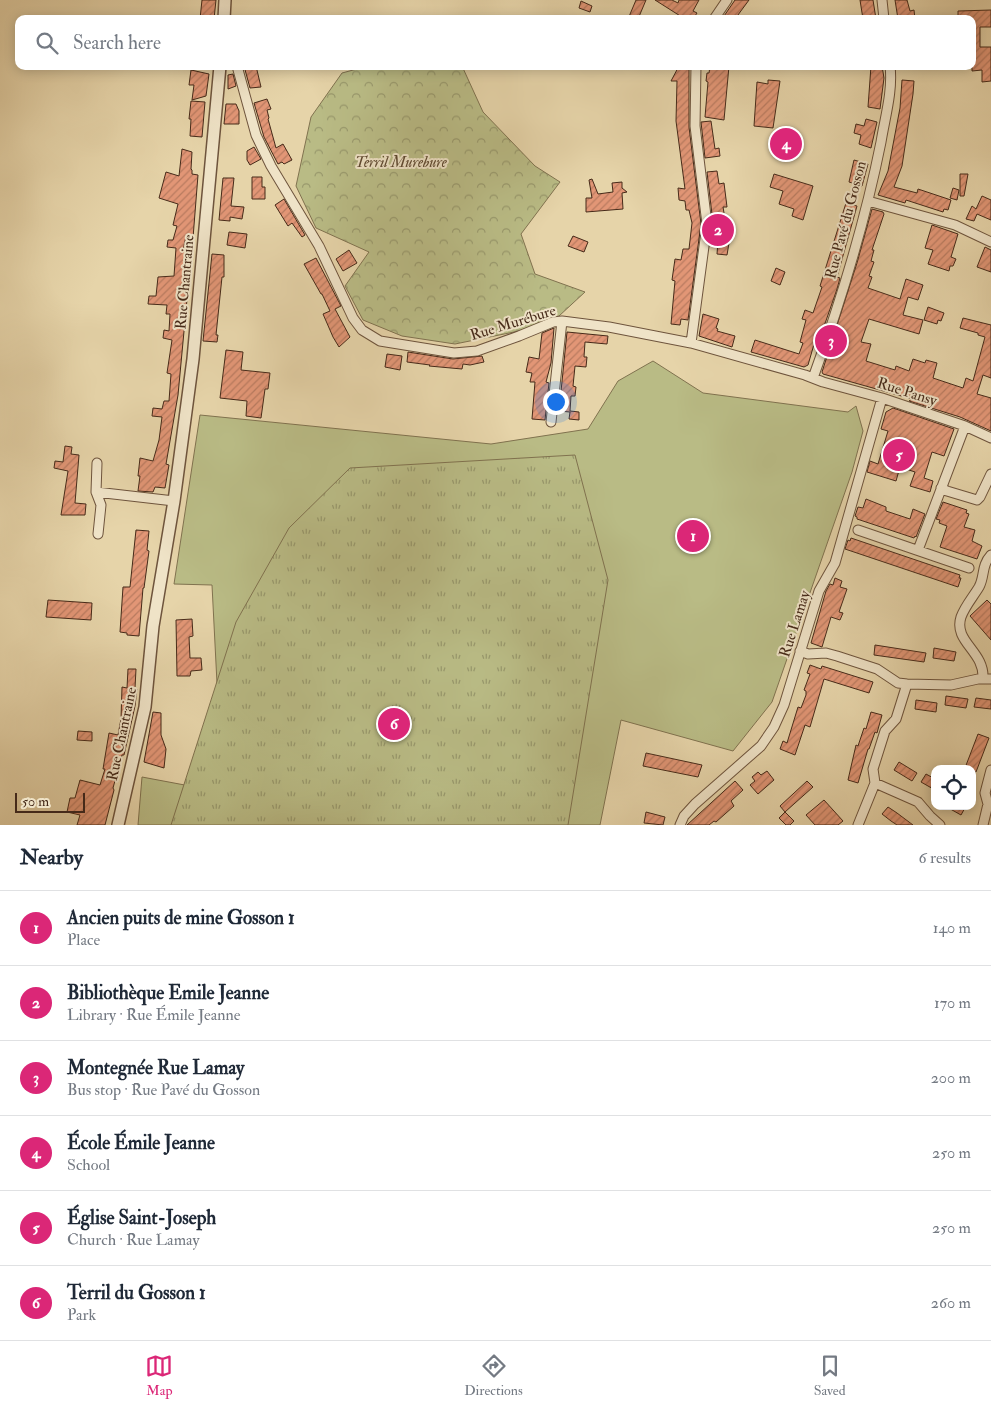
<!DOCTYPE html>
<meta charset="utf-8">
<style>
body{margin:0;font-family:"IM FELL Double Pica",serif;background:#f6f6f7;color:#1f2937}
.controls{position:absolute;right:15px;bottom:15px;display:grid;overflow:hidden;border-radius:10px;box-shadow:0 2px 12px #0003}
.controls button{width:45px;height:45px;display:grid;place-items:center;padding:0;border:0;border-bottom:1px solid #e0e1e3;background:#fff;color:#1f2937;font:25px sans-serif}
.scale{position:absolute;left:15px;bottom:12px;width:70px;box-sizing:border-box;padding-left:5px;border:2px solid #462a19;border-top:0;font-size:14px;line-height:18px;white-space:nowrap;color:#462a19;-webkit-text-stroke:4px #efe3c7;paint-order:stroke}
.you{position:absolute;left:555px;top:401px;width:18px;height:18px;margin:-12px;border:4px solid #fff;border-radius:50%;background:#1a73e8;box-shadow:0 0 0 8px #1a73e833}
.badge{display:grid;place-items:center;width:32px;height:32px;border-radius:50%;background:#db2777;color:#fff;font-size:16px;font-weight:700}
.pin{position:absolute;translate:-50% -50%;border:2px solid #fff;box-shadow:0 1px 5px #0006}
.list{margin:0;padding:0;list-style:none}
h2{display:flex;justify-content:space-between;align-items:center;height:65px;margin:0;padding:0 20px;font-size:21px}
h2 small{font-size:16px;font-weight:400;color:#747a83}
.list li{display:grid;grid-template-columns:32px 1fr auto;gap:15px;align-items:center;box-sizing:border-box;height:75px;padding:0 20px;border-top:1px solid #e0e1e3}
.list b{display:block;font-size:19px;white-space:nowrap}
.list p{margin:0;font-size:16px;white-space:nowrap;color:#747a83}
.list em{font-size:16px;font-style:normal;color:#747a83}
.icon{flex:none;width:28px;height:28px;fill:none;stroke:currentColor;stroke-width:2;stroke-linecap:round;stroke-linejoin:round}
.map{position:relative;flex:none;width:991px;height:825px;overflow:hidden}
.search{position:absolute;background:#fff;box-shadow:0 2px 12px #0003;left:15px;right:15px;top:15px;height:55px;display:flex;align-items:center;gap:12px;box-sizing:border-box;padding:0 18px;border-radius:10px;color:#747a83;font-size:19px}
.sheet{height:515px;background:#fff}
nav{display:flex;justify-content:space-around;align-items:center;box-sizing:border-box;height:70px;border-top:1px solid #e0e1e3;background:#fff;font-size:14px;color:#747a83}
nav a{display:grid;justify-items:center;gap:2px}
nav .on{color:#db2777}
.map>svg:first-child{display:block}
.green{fill:#b9bb85;stroke:#80724f}
.forest{fill:url(#forest-crowns);stroke:#80724f}
.park{fill:url(#park-tufts);stroke:#80724f}
.building{fill:url(#building-hatch);stroke:#462a19}
.lines{fill:none;stroke-linecap:round;stroke-linejoin:round}
.minor-casing{stroke:#6e543d;stroke-width:11}
.tertiary-casing{stroke:#6e543d;stroke-width:14}
.minor{stroke:#efe3c7;stroke-width:9}
.tertiary{stroke:#efe3c7;stroke-width:11}
.labels{text-anchor:middle;dominant-baseline:central;stroke-width:4;stroke-linejoin:round;paint-order:stroke}
.park-label{font-size:15px;font-style:italic;fill:#5d472f;stroke:#efe3c7}
.street-label{font-size:15px;fill:#462a19;stroke:#efe3c7}
</style>
<div class="map">
<svg width="991" height="825" viewBox="0 0 991 825">
<defs>
<pattern id="forest-crowns" width="20" height="18" patternUnits="userSpaceOnUse" patternTransform="scale(1.25)"><rect width="20" height="18" fill="#b9bb85"/><path d="M2 6a3 3 0 1 1 6 0M12 15a3 3 0 1 1 6 0" fill="none" stroke="#98986c"/></pattern>
<pattern id="park-tufts" width="24" height="20" patternUnits="userSpaceOnUse" patternTransform="scale(1.25)"><rect width="24" height="20" fill="#b9bb85"/><path d="M3 7l-1-3M5 7V3M7 7l1-3M15 17l-1-3M17 17v-4M19 17l1-3" fill="none" stroke="#98986c"/></pattern>
<pattern id="building-hatch" width="6" height="6" patternUnits="userSpaceOnUse" patternTransform="scale(1.25)"><rect width="6" height="6" fill="#e29676"/><path d="M-1 1l2-2M0 6l6-6M5 7l2-2" fill="none" stroke="#b97b60"/></pattern>
</defs>
<rect width="100%" height="100%" fill="#e6d4a9"/>
<filter id="stains"><feTurbulence type="fractalNoise" baseFrequency=".004" numOctaves="4"/><feColorMatrix values="0 0 0 0 .2 0 0 0 0 .09 0 0 0 0 .02 0 0 0 .5 -.17"/></filter>
<radialGradient id="worn" r=".72"><stop offset=".6" stop-color="#630" stop-opacity="0"/><stop offset="1" stop-color="#630" stop-opacity=".3"/></radialGradient>
<path class="green" d="M 653,361 L 703,393 L 848,412 L 856,406 L 863,431 L 852,472 L 772,702 L 733,751 L 621,720 L 600,825 L 138,825 L 142,777 L 190,786 L 218,703 L 212,585 L 174,584 L 200,415 L 491,444 L 588,429 L 618,381 Z"/>
<path class="forest" d="M 368,66 L 462,66 L 483,112 L 535,166 L 560,182 L 521,234 L 535,274 L 585,292 L 559,316 L 519,331 L 455,344 L 402,336 L 363,320 L 345,286 L 369,252 L 316,228 L 296,186 L 311,117 L 342,73 Z"/>
<path class="park" d="M 575,455 L 608,580 L 568,825 L 171,825 L 236,622 L 289,528 L 350,468 Z"/>
<path class="building" d="M 202,0 L 216,0 L 214,19 L 200,19 Z
M 636,0 L 646,0 L 638,19 L 628,19 Z
M 655,0 L 672,0 L 678,3 L 679,0 L 699,0 L 693,11 L 697,13 L 693,19 L 685,19 Z
M 735,0 L 749,0 L 735,19 L 722,19 Z
M 860,0 L 873,0 L 876,19 L 863,19 Z
M 895,0 L 907,0 L 910,11 L 914,10 L 915,19 L 898,19 Z
M 581,1 L 592,6 L 590,12 L 579,8 Z
M 991,10 L 991,27 L 980,27 L 980,47 L 991,47 L 991,81 L 982,82 L 982,70 L 972,71 L 972,19 L 958,18 L 958,11 Z
M 244,66 L 256,66 L 261,87 L 250,88 Z
M 679,66 L 689,66 L 689,127 L 701,224 L 688,320 L 681,319 L 680,325 L 671,324 L 675,281 L 672,280 L 675,259 L 681,260 L 683,249 L 689,249 L 692,223 L 689,210 L 686,210 L 685,201 L 679,200 L 678,188 L 685,189 L 676,121 L 677,81 L 671,81 Z
M 710,66 L 729,66 L 724,120 L 705,117 L 708,82 L 706,81 L 707,73 L 709,73 Z
M 871,66 L 882,66 L 884,78 L 880,109 L 868,107 Z
M 191,70 L 209,74 L 206,96 L 192,100 L 194,85 L 189,85 Z
M 233,74 L 236,86 L 228,89 L 228,75 Z
M 768,80 L 780,81 L 773,128 L 754,126 L 757,82 L 768,84 Z
M 902,80 L 914,81 L 913,94 L 902,166 L 894,187 L 917,193 L 918,189 L 951,200 L 948,210 L 944,209 L 943,212 L 906,200 L 905,203 L 878,195 L 888,171 L 900,108 Z
M 267,99 L 271,109 L 267,110 L 269,118 L 268,119 L 276,148 L 283,144 L 292,160 L 284,164 L 282,162 L 278,164 L 264,137 L 254,103 Z
M 191,101 L 205,102 L 202,137 L 190,136 L 191,119 L 189,119 Z
M 226,104 L 236,104 L 239,111 L 239,124 L 224,124 Z
M 866,119 L 877,122 L 871,148 L 859,144 L 861,135 L 854,133 L 856,124 L 864,126 Z
M 711,121 L 715,149 L 719,148 L 720,156 L 705,158 L 701,122 Z
M 254,147 L 261,159 L 250,165 L 247,160 L 247,151 Z
M 182,149 L 192,152 L 191,169 L 192,170 L 192,174 L 198,175 L 193,238 L 186,236 L 183,251 L 191,252 L 191,257 L 178,395 L 166,464 L 169,465 L 165,488 L 155,487 L 153,492 L 138,491 L 140,476 L 138,476 L 140,458 L 153,461 L 159,440 L 162,417 L 152,416 L 153,408 L 162,409 L 164,401 L 169,401 L 171,374 L 167,373 L 172,340 L 163,338 L 164,330 L 169,331 L 170,314 L 166,314 L 167,305 L 148,304 L 149,296 L 156,296 L 158,277 L 174,276 L 176,248 L 167,247 L 168,240 L 173,240 L 177,226 L 173,225 L 178,204 L 159,198 L 166,172 L 179,176 Z
M 854,160 L 868,164 L 862,186 L 849,182 Z
M 717,171 L 719,184 L 724,183 L 727,207 L 723,207 L 726,225 L 724,242 L 729,243 L 727,255 L 717,254 L 718,241 L 711,240 L 713,223 L 707,172 Z
M 774,174 L 813,186 L 803,220 L 792,216 L 794,209 L 779,204 L 783,191 L 770,187 Z
M 960,174 L 968,174 L 964,196 L 960,196 Z
M 252,177 L 262,177 L 262,187 L 265,187 L 265,199 L 252,199 Z
M 223,178 L 234,178 L 231,206 L 244,207 L 242,219 L 230,217 L 230,221 L 219,220 Z
M 592,179 L 598,194 L 613,192 L 612,183 L 622,182 L 622,188 L 627,192 L 622,193 L 623,209 L 586,212 L 586,198 L 592,198 L 589,180 Z
M 953,188 L 959,190 L 957,200 L 950,198 Z
M 982,196 L 991,200 L 991,220 L 977,214 L 974,221 L 966,219 L 972,206 L 976,209 Z
M 284,199 L 305,235 L 302,237 L 292,223 L 288,226 L 275,205 Z
M 846,203 L 857,206 L 837,277 L 840,278 L 837,289 L 821,335 L 817,334 L 808,365 L 804,367 L 751,352 L 755,340 L 799,354 L 803,343 L 800,342 L 806,320 L 802,319 L 805,310 L 813,313 L 822,287 L 820,286 Z
M 872,209 L 883,212 L 884,214 L 872,250 L 874,250 L 871,261 L 874,262 L 869,276 L 872,277 L 868,288 L 900,299 L 906,279 L 923,285 L 918,300 L 908,297 L 903,315 L 923,320 L 919,334 L 869,319 L 861,342 L 871,344 L 866,361 L 895,370 L 896,366 L 909,371 L 913,359 L 925,363 L 926,360 L 937,363 L 933,378 L 963,388 L 966,378 L 973,381 L 985,337 L 978,335 L 978,333 L 960,328 L 963,318 L 991,325 L 991,378 L 983,375 L 977,394 L 991,398 L 991,431 L 960,417 L 909,401 L 912,399 L 823,374 L 822,372 L 857,263 Z
M 932,225 L 958,234 L 951,257 L 956,259 L 953,266 L 950,266 L 949,271 L 928,264 L 933,250 L 925,248 Z
M 229,232 L 247,234 L 245,248 L 227,245 Z
M 573,236 L 588,242 L 584,252 L 568,246 Z
M 985,247 L 991,250 L 991,272 L 977,267 Z
M 349,250 L 357,263 L 343,271 L 336,259 Z
M 212,254 L 224,255 L 224,277 L 222,277 L 216,335 L 218,335 L 217,342 L 203,341 Z
M 316,258 L 341,306 L 335,309 L 350,337 L 339,347 L 333,337 L 323,314 L 330,311 L 322,294 L 321,294 L 304,264 Z
M 776,268 L 785,272 L 780,285 L 771,281 Z
M 928,307 L 944,313 L 941,321 L 938,320 L 937,324 L 924,320 Z
M 703,314 L 719,319 L 716,328 L 718,329 L 717,331 L 735,336 L 732,347 L 699,336 Z
M 554,328 L 551,363 L 546,382 L 549,383 L 545,420 L 532,419 L 535,382 L 530,382 L 532,373 L 526,372 L 529,357 L 539,359 L 542,333 Z
M 567,332 L 608,336 L 607,344 L 585,342 L 584,357 L 587,357 L 586,367 L 575,366 L 573,386 L 576,387 L 575,396 L 571,396 L 570,411 L 579,412 L 579,420 L 569,419 L 570,412 L 559,411 Z
M 226,350 L 243,352 L 241,370 L 270,373 L 268,389 L 265,389 L 261,418 L 246,416 L 247,401 L 220,398 Z
M 408,352 L 453,359 L 482,356 L 484,362 L 470,365 L 463,364 L 462,369 L 429,366 L 430,365 L 407,362 Z
M 387,354 L 402,356 L 400,370 L 385,367 Z
M 893,408 L 954,429 L 944,456 L 932,452 L 924,478 L 933,481 L 930,492 L 910,486 L 915,472 L 900,467 L 896,481 L 867,472 L 870,461 L 878,464 L 888,431 L 881,429 L 886,412 Z
M 65,446 L 72,447 L 71,454 L 79,455 L 75,503 L 86,504 L 85,515 L 61,515 L 68,471 L 54,468 L 55,461 L 63,462 Z
M 866,499 L 886,507 L 886,511 L 910,519 L 913,509 L 925,514 L 916,537 L 915,536 L 914,538 L 857,519 L 857,517 L 855,516 L 858,507 L 863,508 Z
M 943,502 L 967,510 L 966,513 L 969,514 L 964,527 L 975,530 L 972,541 L 982,546 L 977,559 L 940,547 L 947,526 L 939,523 L 940,520 L 936,519 Z
M 136,530 L 149,531 L 147,550 L 149,551 L 144,588 L 143,588 L 139,636 L 127,635 L 127,633 L 120,632 L 123,587 L 130,587 Z
M 851,538 L 960,575 L 959,578 L 961,578 L 958,587 L 845,549 L 848,540 L 850,541 Z
M 835,578 L 842,581 L 840,587 L 847,589 L 839,612 L 843,613 L 840,620 L 831,617 L 822,647 L 811,643 L 826,591 L 830,584 L 833,585 Z
M 48,600 L 92,603 L 91,620 L 46,617 Z
M 987,600 L 991,604 L 991,640 L 970,616 Z
M 192,619 L 193,636 L 189,637 L 190,658 L 201,658 L 202,670 L 191,671 L 190,676 L 177,676 L 176,620 Z
M 875,645 L 926,653 L 924,662 L 874,655 Z
M 934,648 L 956,652 L 954,661 L 933,658 Z
M 810,665 L 821,669 L 822,666 L 873,682 L 869,693 L 824,679 L 810,727 L 805,725 L 795,755 L 780,749 L 783,741 L 787,743 L 798,707 L 801,708 L 806,695 L 806,691 L 804,690 L 810,674 L 807,673 Z
M 128,669 L 136,669 L 135,688 L 137,689 L 135,706 L 124,755 L 122,755 L 113,788 L 114,790 L 105,825 L 77,825 L 80,815 L 67,812 L 70,798 L 75,798 L 80,780 L 100,785 L 105,769 L 103,769 L 109,733 L 118,735 L 121,719 L 122,687 L 127,688 Z
M 946,696 L 968,699 L 966,708 L 945,705 Z
M 976,698 L 991,700 L 991,709 L 974,707 Z
M 916,700 L 937,703 L 936,712 L 915,709 Z
M 153,712 L 161,713 L 161,735 L 166,749 L 164,768 L 144,762 Z
M 871,712 L 882,715 L 877,733 L 875,732 L 869,749 L 868,749 L 858,783 L 848,780 L 856,745 L 858,746 L 864,728 L 866,729 Z
M 78,731 L 92,732 L 92,741 L 77,740 Z
M 978,734 L 989,738 L 976,772 L 972,770 L 972,769 L 965,768 Z
M 646,753 L 702,765 L 698,777 L 643,766 Z
M 899,762 L 917,773 L 912,781 L 894,770 Z
M 767,771 L 774,780 L 758,794 L 750,785 L 755,781 L 752,777 L 758,772 L 761,775 Z
M 926,774 L 935,779 L 935,790 L 921,782 Z
M 735,781 L 743,790 L 731,801 L 734,806 L 716,822 L 714,821 L 709,825 L 687,825 Z
M 807,781 L 813,787 L 785,812 L 780,806 Z
M 824,800 L 843,821 L 838,825 L 815,825 L 806,815 Z
M 945,806 L 966,806 L 961,815 Z
M 888,807 L 897,813 L 913,825 L 897,825 L 891,821 L 882,814 Z
M 646,812 L 665,817 L 663,825 L 644,823 Z
M 785,812 L 794,821 L 790,825 L 786,825 L 779,818 Z"/>
<g class="lines">
<defs>
<path id="minor" d="M 882,0 L 884,19
M 714,19 L 727,0
M 237,66 L 256,135 L 271,166 L 319,246 L 353,318 L 362,330 L 380,341 L 454,353 L 477,351 L 519,336 L 553,322 L 562,321 L 609,327 L 691,343 L 805,375 L 823,382 L 882,398 L 965,426 L 991,438
M 868,201 L 955,225 L 991,242
M 691,343 L 707,224 L 695,126 L 696,66
M 813,378 C 841,301 865,222 881,142 C 885,117 893,91 890,66
M 551,422 L 562,321
M 97,463 L 96,492 L 174,501
M 941,488 L 947,491 L 977,500 L 980,497 L 991,474
M 96,492 L 101,505 L 98,534
M 858,530 L 969,568
M 918,550 L 965,426
M 800,651 L 808,654 L 826,653 L 837,656 L 877,669 L 898,683 L 907,684 L 951,685 L 978,679 L 991,679
M 983,679 C 985,651 953,642 961,617 C 965,606 973,597 979,587 C 985,576 981,566 991,555
M 875,783 L 918,802 L 930,816 L 940,825
M 680,825 L 684,816 L 695,804 L 761,746 L 774,727 L 784,705 L 819,591 L 835,563 L 882,398
M 858,825 L 875,783 L 873,769 L 885,731 L 896,719 L 907,684
M 983,825 L 988,804 L 985,793 L 991,770"/>
<path id="tertiary" d="M 224,19 L 225,0
M 118,825 L 145,707 L 153,626 L 174,501 L 193,359 L 220,66"/>
</defs>
<use href="#minor" class="minor-casing"/>
<use href="#tertiary" class="tertiary-casing"/>
<use href="#minor" class="minor"/>
<use href="#tertiary" class="tertiary"/>
</g>
<g class="labels">
<g class="park-label">
<text x="401" y="162">Terril Murebure</text>
</g>
<g class="street-label">
<text transform="translate(846 220) rotate(-75)">Rue Pavé du Gosson</text>
<text transform="translate(185 282) rotate(-85)">Rue Chantraine</text>
<text transform="translate(513 323) rotate(-17)">Rue Murébure</text>
<text transform="translate(907 392) rotate(18)">Rue Pansy</text>
<text transform="translate(795 624) rotate(-72)">Rue Lamay</text>
<text transform="translate(122 734) rotate(-78)">Rue Chantraine</text>
</g>
</g>
<rect width="100%" height="100%" filter="url(#stains)"/>
<rect width="100%" height="100%" fill="url(#worn)"/>
</svg>
<div class="controls">
<button><svg class="icon" aria-label="locate" viewBox="0 0 24 24"><circle cx="12" cy="12" r="6"/><path d="M12 2v4M12 18v4M2 12h4M18 12h4"/></svg></button>
</div>
<div class="scale">50 m</div>
<div class="you"></div>
<div class="pin badge" style="left:693px;top:536px">1</div>
<div class="pin badge" style="left:718px;top:230px">2</div>
<div class="pin badge" style="left:831px;top:341px">3</div>
<div class="pin badge" style="left:786px;top:144px">4</div>
<div class="pin badge" style="left:899px;top:455px">5</div>
<div class="pin badge" style="left:394px;top:724px">6</div>
<div class="search"><svg class="icon" aria-label="search" viewBox="0 0 24 24"><circle cx="10" cy="10" r="6"/><path d="M15 15l6 6"/></svg>Search here</div>
</div>
<section class="sheet">
<h2>Nearby<small>6 results</small></h2>
<ul class="list">
<li><span class="badge">1</span><div><b>Ancien puits de mine Gosson 1</b><p>Place</p></div><em>140 m</em></li>
<li><span class="badge">2</span><div><b>Bibliothèque Emile Jeanne</b><p>Library · Rue Émile Jeanne</p></div><em>170 m</em></li>
<li><span class="badge">3</span><div><b>Montegnée Rue Lamay</b><p>Bus stop · Rue Pavé du Gosson</p></div><em>200 m</em></li>
<li><span class="badge">4</span><div><b>École Émile Jeanne</b><p>School</p></div><em>250 m</em></li>
<li><span class="badge">5</span><div><b>Église Saint-Joseph</b><p>Church · Rue Lamay</p></div><em>250 m</em></li>
<li><span class="badge">6</span><div><b>Terril du Gosson 1</b><p>Park</p></div><em>260 m</em></li>
</ul>
</section>
<nav>
<a class="on"><svg class="icon" aria-label="map" viewBox="0 0 24 24"><path d="M3 6l6-2 6 2 6-2v14l-6 2-6-2-6 2zM9 4v14M15 6v14"/></svg>Map</a>
<a><svg class="icon" aria-label="directions" viewBox="0 0 24 24"><path d="M12 3l9 9-9 9-9-9zM9 14v-3h6M13 9l2 2-2 2"/></svg>Directions</a>
<a><svg class="icon" aria-label="saved" viewBox="0 0 24 24"><path d="M7 4h10v16l-5-4-5 4z"/></svg>Saved</a>
</nav>
